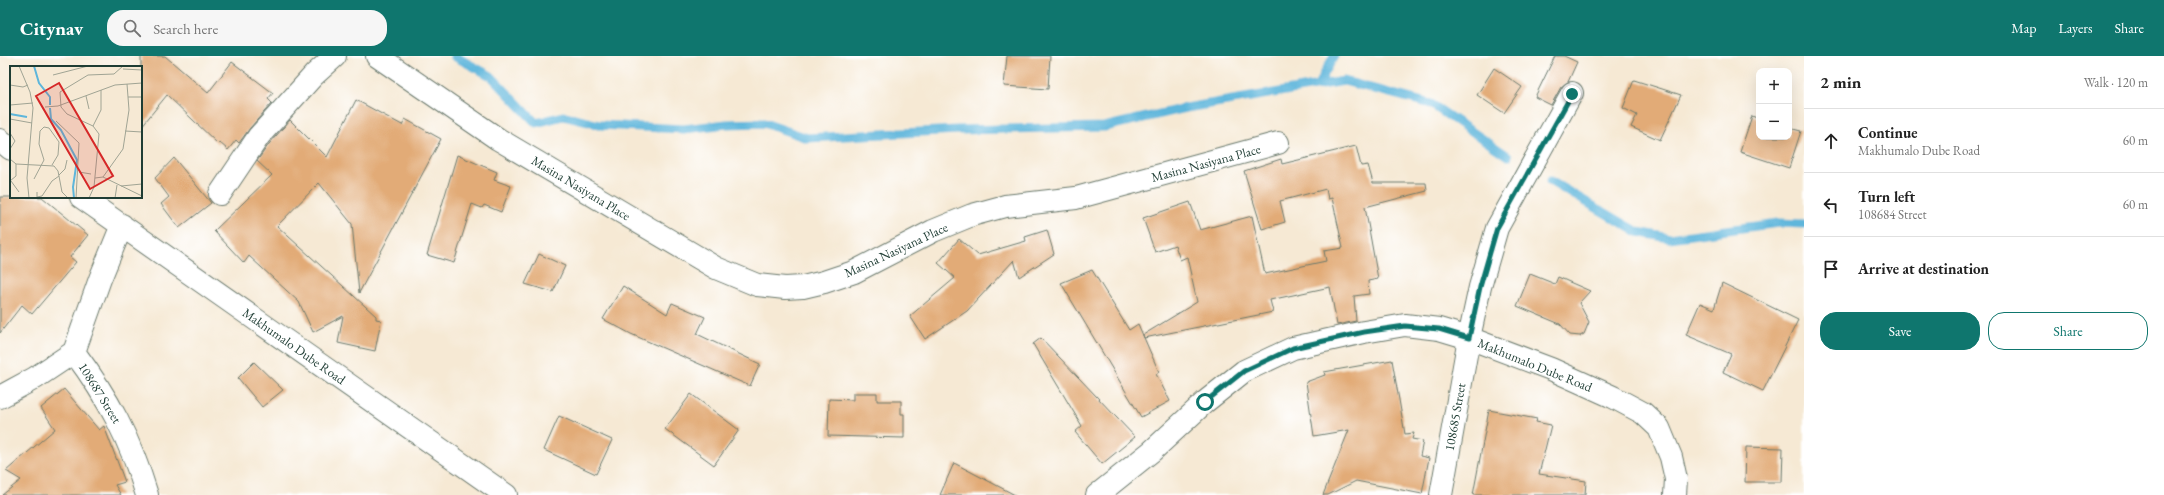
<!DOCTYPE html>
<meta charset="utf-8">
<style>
body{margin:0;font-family:"EB Garamond",serif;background:#f6f6f6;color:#222}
.controls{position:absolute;right:12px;top:12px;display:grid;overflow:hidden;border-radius:8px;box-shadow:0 4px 16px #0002}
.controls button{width:36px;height:36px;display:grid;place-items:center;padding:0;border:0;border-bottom:1px solid #e0e0e0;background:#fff;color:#222;font:20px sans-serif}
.stop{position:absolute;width:12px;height:12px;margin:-9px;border:3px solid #0f766e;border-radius:50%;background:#fff}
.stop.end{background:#0f766e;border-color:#fff;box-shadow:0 1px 4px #0008}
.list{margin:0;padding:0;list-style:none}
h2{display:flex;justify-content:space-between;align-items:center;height:52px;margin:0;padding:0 16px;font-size:17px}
h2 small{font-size:13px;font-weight:400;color:#767676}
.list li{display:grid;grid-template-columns:26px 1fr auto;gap:12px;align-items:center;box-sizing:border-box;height:64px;padding:0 16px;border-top:1px solid #e0e0e0}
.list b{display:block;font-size:15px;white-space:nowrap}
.list p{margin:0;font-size:13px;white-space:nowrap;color:#767676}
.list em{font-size:13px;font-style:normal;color:#767676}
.actions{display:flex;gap:8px;padding:12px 16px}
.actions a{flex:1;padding:9px 0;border:1px solid #0f766e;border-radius:16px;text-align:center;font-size:14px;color:#0f766e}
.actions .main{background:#0f766e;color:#fff}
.icon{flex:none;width:22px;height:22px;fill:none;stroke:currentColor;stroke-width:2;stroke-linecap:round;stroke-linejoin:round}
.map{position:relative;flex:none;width:1804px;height:439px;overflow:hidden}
header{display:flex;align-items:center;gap:24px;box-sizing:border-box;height:56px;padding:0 20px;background:#0f766e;color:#fff}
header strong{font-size:19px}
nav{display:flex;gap:22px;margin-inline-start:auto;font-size:14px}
.search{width:280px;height:36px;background:#f6f6f6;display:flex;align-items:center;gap:10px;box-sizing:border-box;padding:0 14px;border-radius:16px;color:#767676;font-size:15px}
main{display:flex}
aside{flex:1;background:#fff}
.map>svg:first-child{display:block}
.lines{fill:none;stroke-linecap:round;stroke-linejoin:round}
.stream{stroke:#5eb6db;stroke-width:9}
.building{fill:#e2ab77}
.minor-casing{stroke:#6a796c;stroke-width:24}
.minor{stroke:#fff;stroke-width:22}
.route{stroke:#0f766e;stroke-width:5}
.labels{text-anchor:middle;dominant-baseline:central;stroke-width:3;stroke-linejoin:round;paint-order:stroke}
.street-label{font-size:13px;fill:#1f3d34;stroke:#fff}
.inset-river{fill:none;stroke:#5eb6db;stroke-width:2}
.inset-road{fill:none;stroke:#a0a494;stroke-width:1}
.view{fill:#d62828;fill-opacity:0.15;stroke:#d62828;stroke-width:2}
.inset-edge{fill:none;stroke:#1f3d34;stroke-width:2}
</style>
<header>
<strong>Citynav</strong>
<div class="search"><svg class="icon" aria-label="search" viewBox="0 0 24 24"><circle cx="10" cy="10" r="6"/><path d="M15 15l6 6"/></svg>Search here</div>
<nav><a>Map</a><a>Layers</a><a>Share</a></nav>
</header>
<main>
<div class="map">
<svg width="1804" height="439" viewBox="0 0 1804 439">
<rect width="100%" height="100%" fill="#fff"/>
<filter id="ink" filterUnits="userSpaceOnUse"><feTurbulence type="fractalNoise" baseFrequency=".025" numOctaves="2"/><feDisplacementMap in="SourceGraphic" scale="8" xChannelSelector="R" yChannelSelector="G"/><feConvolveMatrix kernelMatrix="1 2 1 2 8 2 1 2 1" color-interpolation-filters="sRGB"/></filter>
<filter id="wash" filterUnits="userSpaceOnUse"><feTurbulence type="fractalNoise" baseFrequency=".012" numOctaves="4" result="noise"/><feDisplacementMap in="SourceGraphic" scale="16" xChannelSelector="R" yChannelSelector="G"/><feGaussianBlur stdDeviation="0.9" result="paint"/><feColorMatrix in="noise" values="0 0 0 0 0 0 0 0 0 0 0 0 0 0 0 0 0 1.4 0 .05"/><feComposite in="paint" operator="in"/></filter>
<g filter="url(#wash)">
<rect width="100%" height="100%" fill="#f6e9d4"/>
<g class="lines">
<path class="stream" d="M 454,0 L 491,20 L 536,67 L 563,60 L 600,69 L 684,73 L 727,68 L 764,67 L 807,82 L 958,74 L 1104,71 L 1186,52 L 1344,25 L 1431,48 L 1508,100
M 1318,29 L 1334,0
M 1550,125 L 1638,176 L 1669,182 L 1778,167 L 1804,168"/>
</g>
<g id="blocks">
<path class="building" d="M 141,0 L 165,0 L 208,37 L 232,6 L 273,37 L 268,43 L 272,47 L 250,72 L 239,87 L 236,84 L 228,94 L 219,86 L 218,88 L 167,39 L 141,71 Z
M 1007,0 L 1050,0 L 1048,33 L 1004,30 Z
M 1555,0 L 1564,0 L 1577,6 L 1568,26 L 1561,31 L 1551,49 L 1535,41 Z
M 1494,12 L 1522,31 L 1504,57 L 1477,39 Z
M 1634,24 L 1681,39 L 1660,84 L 1631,71 L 1637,59 L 1623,52 Z
M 356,44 L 402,69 L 405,63 L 441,83 L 359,237 L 352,168 L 319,127 L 277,170 L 376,260 L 376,263 L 381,264 L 375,295 L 338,287 L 343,260 L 313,276 L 299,246 L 249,200 L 244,207 L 214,175 L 272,119 L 257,105 L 269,88 L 290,64 L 327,101 Z
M 1752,60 L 1759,63 L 1759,81 L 1789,81 L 1789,72 L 1801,75 L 1789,112 L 1740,96 Z
M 1356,90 L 1361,110 L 1368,109 L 1373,127 L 1426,127 L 1427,135 L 1365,151 L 1378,223 L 1368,225 L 1369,238 L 1354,240 L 1356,265 L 1337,269 L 1330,231 L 1270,244 L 1273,256 L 1144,282 L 1143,279 L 1197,246 L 1187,201 L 1180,204 L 1175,189 L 1155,196 L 1143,162 L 1190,146 L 1200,174 L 1252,160 L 1265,218 L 1326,205 L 1324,195 L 1343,192 L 1332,142 L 1328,143 L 1326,133 L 1280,145 L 1285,166 L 1262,173 L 1244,115 L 1281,103 L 1282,108 Z
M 457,99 L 497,116 L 494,124 L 511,130 L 501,156 L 484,149 L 482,152 L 472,148 L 454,207 L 427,199 Z
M 174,102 L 211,147 L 179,172 L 161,148 L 169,141 L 155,122 Z
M 0,141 L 42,141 L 88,179 L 70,201 L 76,206 L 32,258 L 22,249 L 0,277 Z
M 1047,174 L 1054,198 L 1019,221 L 1014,204 L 967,255 L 925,283 L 910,260 L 955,222 L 938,207 L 959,183 L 978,199 L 1026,185 L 1025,181 Z
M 539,198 L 565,210 L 553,236 L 525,228 Z
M 1092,214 L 1129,274 L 1138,268 L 1159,316 L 1156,318 L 1170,345 L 1141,361 L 1061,227 Z
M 1530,218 L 1555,228 L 1558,221 L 1590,235 L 1579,247 L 1589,266 L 1584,278 L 1580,280 L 1570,279 L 1560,268 L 1517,250 Z
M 1722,227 L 1798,264 L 1763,335 L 1723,316 L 1731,298 L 1686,279 L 1700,247 L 1714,253 Z
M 623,230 L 667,258 L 672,247 L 705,261 L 697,278 L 760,308 L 750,330 L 631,278 L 603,263 Z
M 1041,282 L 1135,381 L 1102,408 L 1075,376 L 1082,370 L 1033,288 Z
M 1392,304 L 1405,378 L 1414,377 L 1412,383 L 1423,385 L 1420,400 L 1429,402 L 1422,438 L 1356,425 L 1328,439 L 1323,439 L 1349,374 L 1314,380 L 1306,326 L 1325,319 L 1324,316 Z
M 254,306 L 283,334 L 262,351 L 238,322 Z
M 64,333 L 99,374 L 104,370 L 125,426 L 115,429 L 121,439 L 2,439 L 21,424 L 6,415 L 55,373 L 41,352 Z
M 853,337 L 877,337 L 877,345 L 901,345 L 901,358 L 904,358 L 904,382 L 828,380 L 829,343 L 853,344 Z
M 691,338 L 739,374 L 714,409 L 665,373 Z
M 1489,354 L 1537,363 L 1536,366 L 1551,369 L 1539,418 L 1586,425 L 1585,439 L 1473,439 Z
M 559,360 L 612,384 L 596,418 L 544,394 Z
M 1746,391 L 1783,392 L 1782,426 L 1745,426 Z
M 954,407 L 1015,439 L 940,439 Z"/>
</g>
</g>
<g filter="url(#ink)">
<use href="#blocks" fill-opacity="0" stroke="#6a796c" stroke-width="1"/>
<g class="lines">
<defs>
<path id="minor" d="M 377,0 L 498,83 L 716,212 L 757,229 L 785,232 L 803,231 L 824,226 L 854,216 L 933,175 L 972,159 L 1005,150 L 1076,142 L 1278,87
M 0,84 L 11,93
M 220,138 L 259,80 L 314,19 L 335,0
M 81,141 L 506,439
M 122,169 L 100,223 L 74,296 C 109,343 130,383 147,439
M 0,341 L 35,322 L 74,296
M 1097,439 L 1152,395 L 1205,346 L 1244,315 L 1293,292 L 1364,276 L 1405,269 L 1439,273 L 1469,282 L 1551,313 L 1613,341 L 1643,357 L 1659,372 L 1671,401 L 1676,423 L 1675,439
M 1441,439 L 1469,282 L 1480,231 L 1497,172 L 1572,37"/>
</defs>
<use href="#minor" class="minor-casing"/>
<use href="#minor" class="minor"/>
</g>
</g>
<g class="lines" filter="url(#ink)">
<path class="route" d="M 1205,346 L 1244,315 L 1293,292 L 1364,276 L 1405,270 L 1439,273 L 1469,282 L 1480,231 L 1497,172 L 1572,38"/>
</g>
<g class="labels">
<g class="street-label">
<text transform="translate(1206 107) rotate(-15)">Masina Nasiyana Place</text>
<text transform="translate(581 132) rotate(31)">Masina Nasiyana Place</text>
<text transform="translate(896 194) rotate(-25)">Masina Nasiyana Place</text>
<text transform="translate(294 290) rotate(35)">Makhumalo Dube Road</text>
<text transform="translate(1535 309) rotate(22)">Makhumalo Dube Road</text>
<text transform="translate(100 337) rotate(58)">108687 Street</text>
<text transform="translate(1455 361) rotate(-80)">108685 Street</text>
</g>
</g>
<g transform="translate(10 10)">
<rect width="132" height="132" fill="#f6e9d4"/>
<path class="inset-river" d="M 24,0 L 29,17 L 40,31 L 40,39M 40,42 L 41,53 L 51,64 L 67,94 L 63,121 L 64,132M 0,48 L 17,51"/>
<path class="inset-road" d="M 9,0 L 20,26 L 23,42 L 17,112 L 19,132M 113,3 L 132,4M 43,9 L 78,0M 0,19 L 13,21 L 18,19M 76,30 L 79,43M 118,31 L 132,31M 0,39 L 23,37M 35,41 L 48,40 L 105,19 L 132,17M 0,53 L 22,57M 46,55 L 69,77 L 66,132M 83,60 L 91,44 L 91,24M 115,65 L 132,66M 0,67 L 5,75 L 0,83M 0,93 L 6,98 L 44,100 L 48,105 L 52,126 L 58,132M 69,106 L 81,108M 49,109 L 55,103 L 57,94M 93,111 L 132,130M 85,112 L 93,111 L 113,83 L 119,44 L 117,18M 24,113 L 34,94 L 29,78 L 30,65 L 34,61 L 39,62 L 49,76 L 48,89 L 42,99M 0,115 L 6,110 L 6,98M 1,115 L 9,126M 111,120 L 132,118M 27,126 L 27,131 L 32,130 L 42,115 L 49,110M 79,132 L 84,121 L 89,68 L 83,60 L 57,48 L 51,41 L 50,26 L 78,9 L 104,8 L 113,0M 105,132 L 107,119"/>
<path class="view" d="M 49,17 L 103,110 L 80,123 L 26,30 Z"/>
<rect width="132" height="132" class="inset-edge"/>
</g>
</svg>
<div class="controls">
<button>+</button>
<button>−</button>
</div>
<div class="stop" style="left:1205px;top:346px"></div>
<div class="stop end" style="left:1572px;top:38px"></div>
</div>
<aside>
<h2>2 min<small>Walk · 120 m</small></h2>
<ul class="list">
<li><svg class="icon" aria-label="ahead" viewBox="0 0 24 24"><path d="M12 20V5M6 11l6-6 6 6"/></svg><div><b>Continue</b><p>Makhumalo Dube Road</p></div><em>60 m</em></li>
<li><svg class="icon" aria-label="left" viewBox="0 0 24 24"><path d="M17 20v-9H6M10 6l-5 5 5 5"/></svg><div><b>Turn left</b><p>108684 Street</p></div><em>60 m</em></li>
<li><svg class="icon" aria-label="arrive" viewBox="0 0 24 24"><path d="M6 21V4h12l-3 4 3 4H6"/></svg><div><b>Arrive at destination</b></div></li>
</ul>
<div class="actions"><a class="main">Save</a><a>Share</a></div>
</aside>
</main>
